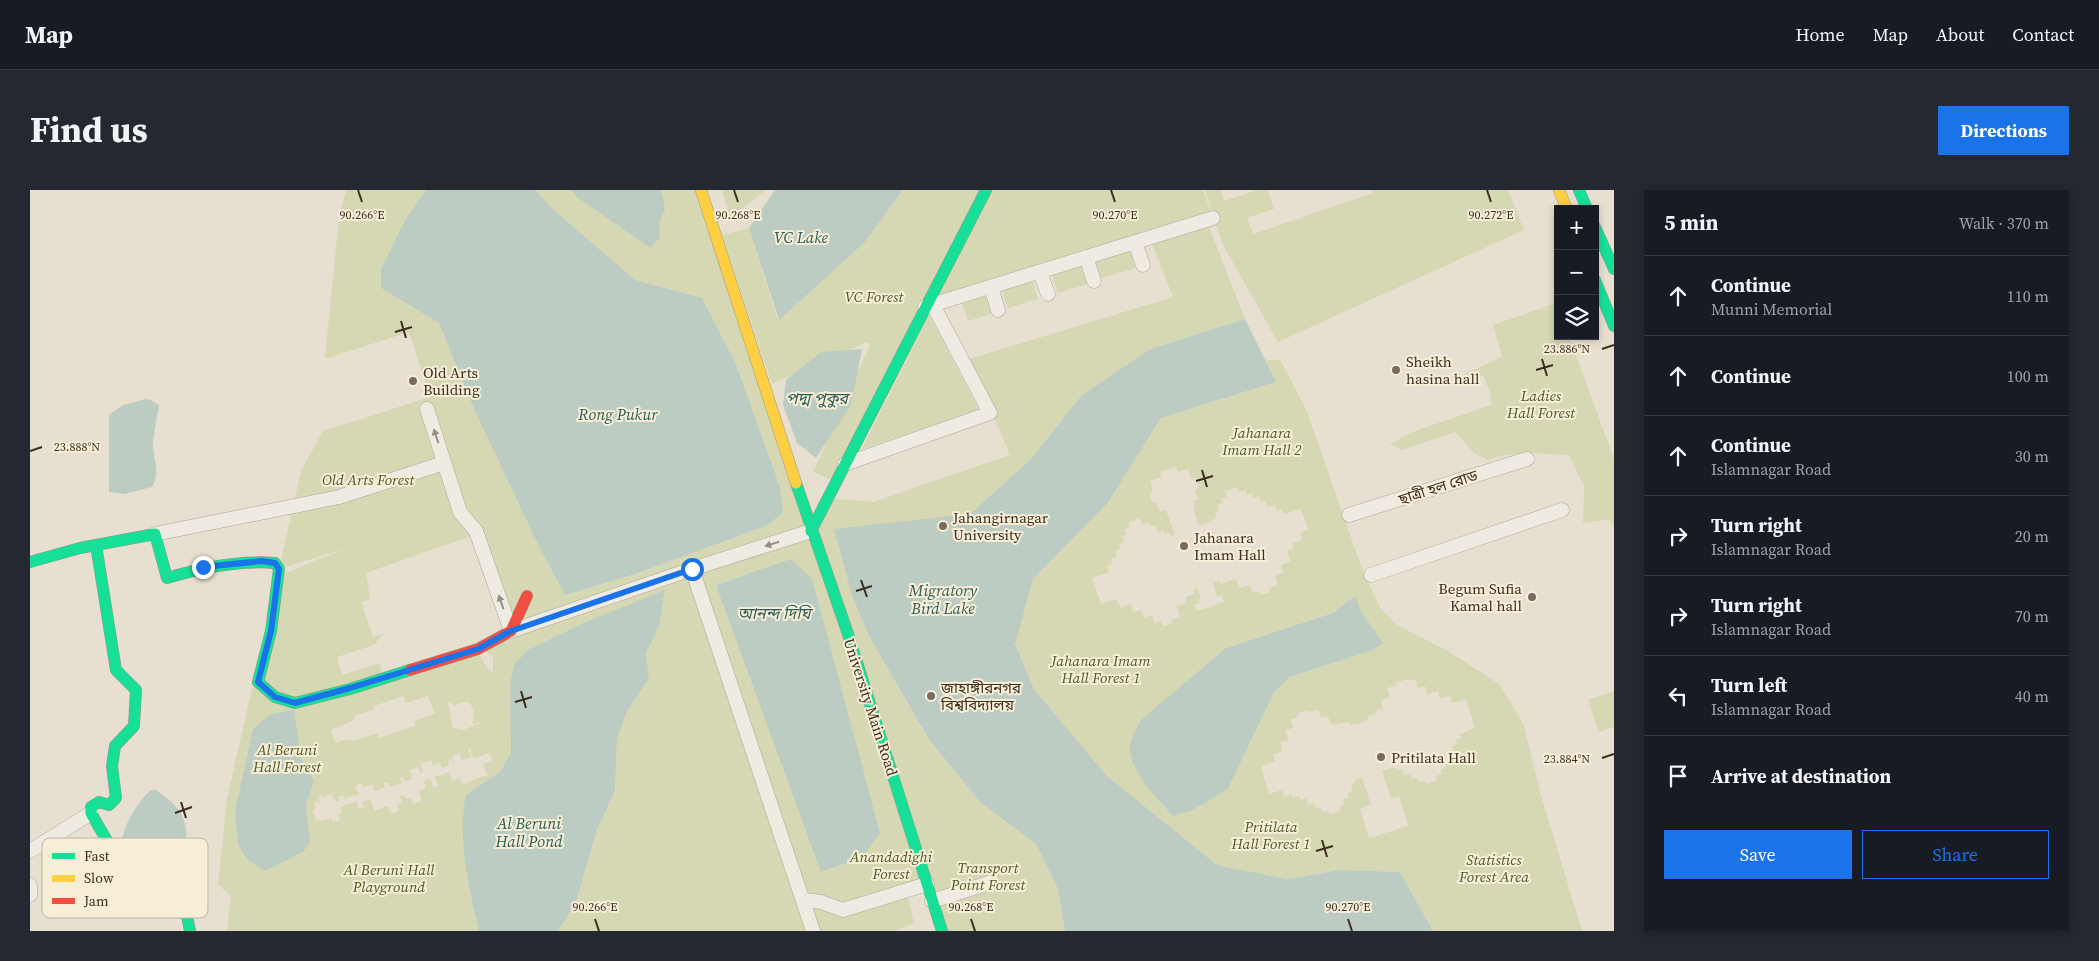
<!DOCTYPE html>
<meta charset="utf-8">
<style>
body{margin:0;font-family:"Source Serif 4","Noto Sans Bengali",serif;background:#242831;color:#f1f3f6}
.controls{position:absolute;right:15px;top:15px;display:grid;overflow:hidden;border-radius:0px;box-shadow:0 2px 8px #0003}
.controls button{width:45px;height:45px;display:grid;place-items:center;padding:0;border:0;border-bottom:1px solid #363941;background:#171b24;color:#f1f3f6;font:25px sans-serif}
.stop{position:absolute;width:15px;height:15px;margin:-11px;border:4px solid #1a73e8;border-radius:50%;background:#fff}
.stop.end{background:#1a73e8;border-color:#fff;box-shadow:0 1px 5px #0008}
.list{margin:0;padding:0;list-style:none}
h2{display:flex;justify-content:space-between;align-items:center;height:65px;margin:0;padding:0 20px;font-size:21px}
h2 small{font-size:16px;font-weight:400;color:#9ea1a6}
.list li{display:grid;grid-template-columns:32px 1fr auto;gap:15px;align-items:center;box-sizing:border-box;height:80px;padding:0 20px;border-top:1px solid #363941}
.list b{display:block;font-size:19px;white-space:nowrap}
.list p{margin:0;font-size:16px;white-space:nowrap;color:#9ea1a6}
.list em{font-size:16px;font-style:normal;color:#9ea1a6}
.actions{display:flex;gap:10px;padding:15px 20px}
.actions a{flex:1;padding:11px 0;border:1px solid #1a73e8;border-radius:0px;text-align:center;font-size:18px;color:#1a73e8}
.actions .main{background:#1a73e8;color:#fff}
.icon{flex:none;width:28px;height:28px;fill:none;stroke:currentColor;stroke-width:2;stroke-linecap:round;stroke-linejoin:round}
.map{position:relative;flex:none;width:1584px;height:741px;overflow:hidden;border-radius:0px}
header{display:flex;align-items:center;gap:30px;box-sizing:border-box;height:70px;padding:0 25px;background:#171b24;border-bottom:1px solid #363941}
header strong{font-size:24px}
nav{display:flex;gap:28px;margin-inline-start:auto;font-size:18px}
.intro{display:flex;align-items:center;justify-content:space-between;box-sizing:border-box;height:120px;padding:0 30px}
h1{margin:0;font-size:35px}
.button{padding:12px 22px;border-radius:0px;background:#1a73e8;color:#fff;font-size:18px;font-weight:700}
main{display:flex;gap:30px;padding:0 30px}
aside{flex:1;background:#171b24;border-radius:0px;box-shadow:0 2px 8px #0003}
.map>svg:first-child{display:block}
.green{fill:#d6d7b3;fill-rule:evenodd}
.water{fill:#bcccc2}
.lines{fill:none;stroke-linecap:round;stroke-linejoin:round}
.street-casing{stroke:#ada599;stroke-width:15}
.fast-casing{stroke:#9c958a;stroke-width:12}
.slow-casing{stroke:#9c958a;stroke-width:12}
.jam-casing{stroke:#9c958a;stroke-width:12}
.street{stroke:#efebe3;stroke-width:14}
.fast{stroke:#16e098;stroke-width:11}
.slow{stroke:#ffcf43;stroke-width:11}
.jam{stroke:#f24e42;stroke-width:11}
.oneway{fill:#968c82}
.route{stroke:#1a73e8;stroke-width:6}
.ticks{fill:none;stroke:#3d2e20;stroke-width:2}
.poi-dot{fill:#786c5e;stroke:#f7eed8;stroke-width:2}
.labels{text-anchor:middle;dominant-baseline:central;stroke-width:4;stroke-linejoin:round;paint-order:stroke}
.park-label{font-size:15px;font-style:italic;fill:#4d5a26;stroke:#f7eed8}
.poi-label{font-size:15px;fill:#3d2e20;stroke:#f7eed8;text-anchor:start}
.street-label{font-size:15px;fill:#3d2e20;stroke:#f7eed8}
.water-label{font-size:16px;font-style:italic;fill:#2f5d5a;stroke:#f7eed8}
.key{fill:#f7eed8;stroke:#bfb4a1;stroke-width:1}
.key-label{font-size:14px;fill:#3d2e20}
.ticks-label{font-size:12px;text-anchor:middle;fill:#3d2e20;stroke:#f7eed8;stroke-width:4;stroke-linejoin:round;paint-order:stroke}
</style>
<header>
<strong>Map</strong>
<nav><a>Home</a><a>Map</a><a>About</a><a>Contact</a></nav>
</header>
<div class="intro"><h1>Find us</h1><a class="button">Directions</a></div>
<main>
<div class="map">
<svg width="1584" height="741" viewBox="0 0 1584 741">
<rect width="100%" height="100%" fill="#e7e0d1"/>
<path class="green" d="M 316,0 L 396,0 L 375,30 L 351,79 L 351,98 L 409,133 L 444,219 L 535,405 L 605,384 L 736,336 L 753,323 L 750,297 L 706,174 L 672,108 L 605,90 L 524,20 L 505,0 L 671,0 L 781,341 L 798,308 L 843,312 L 980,265 L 939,169 L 1143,107 L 1121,51 L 1178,34 L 1215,129 L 1120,159 L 1051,206 L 1001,269 L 940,324 L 823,408 L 840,448 L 899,551 L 950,612 L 1006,654 L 1028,699 L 1035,741 L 918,741 L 897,694 L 813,720 L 773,710 L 783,741 L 528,741 L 546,712 L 567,640 L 585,602 L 587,549 L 597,521 L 619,488 L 616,463 L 629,436 L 635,400 L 484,474 L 480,494 L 481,562 L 471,581 L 436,605 L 455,741 L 197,741 L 201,706 L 188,695 L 197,609 L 222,498 L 228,492 L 253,384 L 314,359 L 249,379 L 271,281 L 293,241 L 400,207 L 379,142 L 295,169 L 309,28 ZM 441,346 L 481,441 L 452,458 L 463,467 L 463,483 C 455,478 451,468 448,459 L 353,488 L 350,473 L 312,485 L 307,467 L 344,455 L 353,444 L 343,447 L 331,412 L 340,409 L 336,383 ZM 708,388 L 830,668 L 792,682 L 686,394 ZM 373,506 L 376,513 L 398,506 L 405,523 L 384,531 L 385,536 L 349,548 L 347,543 L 324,551 L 319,549 L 305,553 L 301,540 L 325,530 L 324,526 L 345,519 L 344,516 ZM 421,512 L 424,516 L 432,512 L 439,512 L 444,520 L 443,534 L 456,531 L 433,540 L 423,538 L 418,513 ZM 440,559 L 444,569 L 459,563 L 462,571 L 453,574 L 457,585 L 433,594 L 430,588 L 422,591 L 419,582 L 405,587 L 408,596 L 404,598 L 400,588 L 394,591 L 396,598 L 389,601 L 392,611 L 383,614 L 381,608 L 376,609 L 375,605 L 370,606 L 372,613 L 367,615 L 369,621 L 361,624 L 358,616 L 344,621 L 340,609 L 332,612 L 334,617 L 329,619 L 326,611 L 310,617 L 312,623 L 308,625 L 310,630 L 303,632 L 301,628 L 291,631 L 290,629 L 286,630 L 283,620 L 286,619 L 284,613 L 290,611 L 288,606 L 292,605 L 293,608 L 302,604 L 306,612 L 310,611 L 308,607 L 313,605 L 315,609 L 329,604 L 325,596 L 331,593 L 333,598 L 343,594 L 345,601 L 355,597 L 354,593 L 358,592 L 360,597 L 372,593 L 370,588 L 372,586 L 375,591 L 382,589 L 379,580 L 388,577 L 390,583 L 394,582 L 390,574 L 401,570 L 403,575 L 410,572 L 412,578 L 419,576 L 418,571 L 421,569 L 425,574 L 422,566 L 429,563 L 432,570 L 441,567 L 438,560 Z
M 692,0 L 736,0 L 700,29 Z
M 873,0 L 950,0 L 802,290 L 783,282 L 840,155 L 837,152 L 742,194 L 692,45 L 719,38 L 748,130 L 834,53 Z
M 956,0 L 1173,0 L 1183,28 L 895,117 Z
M 1175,0 L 1191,0 L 1194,11 L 1227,0 L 1238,0 L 1244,19 L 1217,28 L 1223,44 L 1343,3 L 1342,0 L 1478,0 L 1494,40 L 1248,152 L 1192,53 Z
M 1100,58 L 1105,78 L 1070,89 L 1063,69 Z
M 1052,73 L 1058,94 L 1028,103 L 1021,82 Z
M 1002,90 L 1008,109 L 978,118 L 971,99 Z
M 955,104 L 961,124 L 938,131 L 931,111 Z
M 1526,113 L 1528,118 L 1528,146 L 1539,146 L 1584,269 L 1584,337 L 1579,329 L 1553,333 L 1554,296 L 1539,265 C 1513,264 1482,260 1458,270 L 1444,263 L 1425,242 L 1372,260 L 1360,254 L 1385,241 L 1461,215 L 1460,202 L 1453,185 L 1437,189 L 1434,184 L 1472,167 L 1463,135 Z
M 899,125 L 949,220 L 832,259 Z
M 1235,170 L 1250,170 L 1276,219 L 1332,379 L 1350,418 L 1367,435 L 1418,461 L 1469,494 L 1493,533 L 1510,602 L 1552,741 L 1403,741 L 1370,682 L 1310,680 L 1257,689 L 1187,675 L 1077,586 L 1004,499 L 985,454 L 1003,389 L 1077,314 L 1131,228 L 1246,192 ZM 1146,276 L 1148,282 L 1158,279 L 1161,289 L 1166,288 L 1169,298 L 1165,300 L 1168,309 L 1163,311 L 1165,317 L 1163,318 L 1169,336 L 1186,328 L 1185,323 L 1189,321 L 1187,315 L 1193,313 L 1191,308 L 1197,307 L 1195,301 L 1207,297 L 1209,302 L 1216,300 L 1217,305 L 1222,303 L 1223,308 L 1229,306 L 1231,312 L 1236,311 L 1238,317 L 1245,315 L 1247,320 L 1252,319 L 1254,324 L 1271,319 L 1278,340 L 1270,343 L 1272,350 L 1262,353 L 1264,359 L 1257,361 L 1261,371 L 1251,375 L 1253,383 L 1245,386 L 1248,395 L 1239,398 L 1240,402 L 1231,405 L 1229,401 L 1223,403 L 1220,395 L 1209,398 L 1206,389 L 1191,394 L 1190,390 L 1183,392 L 1187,406 L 1192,405 L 1194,412 L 1167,421 L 1164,414 L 1169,413 L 1168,409 L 1171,408 L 1167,398 L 1163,400 L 1164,404 L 1155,407 L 1157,413 L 1147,416 L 1150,427 L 1141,430 L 1142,434 L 1133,436 L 1131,431 L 1125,433 L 1122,425 L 1114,428 L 1111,420 L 1103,422 L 1101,414 L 1090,417 L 1087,409 L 1071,414 L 1062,388 L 1079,382 L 1077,376 L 1082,374 L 1081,369 L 1087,367 L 1085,361 L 1090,359 L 1089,354 L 1094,352 L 1092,346 L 1097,344 L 1095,339 L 1100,337 L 1099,332 L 1110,328 L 1112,334 L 1118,332 L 1120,336 L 1125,335 L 1128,342 L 1133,340 L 1135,344 L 1140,343 L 1141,346 L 1145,345 L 1136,320 L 1130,322 L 1126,312 L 1122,313 L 1119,303 L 1123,302 L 1120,291 L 1131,287 L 1130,282 ZM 1326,408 L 1331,421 L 1352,453 L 1342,460 L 1260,487 L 1244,502 L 1198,599 L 1163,620 L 1143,626 L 1130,613 L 1196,458 L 1303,423 L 1319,410 ZM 1377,489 L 1378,491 L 1385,489 L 1388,498 L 1395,496 L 1397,504 L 1408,501 L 1410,509 L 1420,506 L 1422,513 L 1436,509 L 1445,538 L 1430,544 L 1431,548 L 1426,550 L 1427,554 L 1422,556 L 1423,561 L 1419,563 L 1421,570 L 1415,572 L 1416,578 L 1411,579 L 1412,584 L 1406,586 L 1407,591 L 1396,594 L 1395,591 L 1389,592 L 1387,588 L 1382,589 L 1380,584 L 1374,585 L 1372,579 L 1366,580 L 1365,577 L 1352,581 L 1361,609 L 1369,606 L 1378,636 L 1339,648 L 1330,619 L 1341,615 L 1332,587 L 1325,590 L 1325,593 L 1321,594 L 1323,601 L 1317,603 L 1319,608 L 1313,610 L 1314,615 L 1309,617 L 1310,621 L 1300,624 L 1298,621 L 1293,622 L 1291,617 L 1286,619 L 1284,613 L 1278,615 L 1276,608 L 1271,610 L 1269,606 L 1263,608 L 1261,604 L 1254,606 L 1252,600 L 1239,604 L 1231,576 L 1245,571 L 1243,564 L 1253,561 L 1250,552 L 1258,550 L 1255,540 L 1263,538 L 1261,529 L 1268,527 L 1267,523 L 1278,520 L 1279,522 L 1288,520 L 1291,528 L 1298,526 L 1301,535 L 1319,532 L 1321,535 L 1326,533 L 1326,535 L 1338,530 L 1337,526 L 1345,524 L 1345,521 L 1353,519 L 1351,510 L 1360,507 L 1357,498 L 1366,496 L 1366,493 Z
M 1584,501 L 1584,537 L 1569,542 L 1558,510 Z
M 878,706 L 884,734 L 862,741 L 788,741 L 781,716 L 817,724 Z"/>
<path class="water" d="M 396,0 L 505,0 L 524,20 L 605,90 L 672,108 L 706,174 L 750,297 L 753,323 L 736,336 L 605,384 L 535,405 L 509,356 L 444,219 L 409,133 L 351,98 L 351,79 L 375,30 Z
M 541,0 L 631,0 L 635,19 L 629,33 L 630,47 L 621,58 L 548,8 Z
M 745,0 L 873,0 L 834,53 L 749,130 L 719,38 Z
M 1215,129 L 1246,192 L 1131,228 L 1077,314 L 1003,389 L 985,454 L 1004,499 L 1077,586 L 1187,675 L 1257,689 L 1310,680 L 1370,682 L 1403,741 L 1035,741 L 1028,699 L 1006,654 L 950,612 L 899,550 L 840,448 L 823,408 L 804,339 L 940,324 L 1001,269 L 1051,206 L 1120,159 Z
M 832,159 L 821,215 L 786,268 L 767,253 L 753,215 L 756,190 L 791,162 Z
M 116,209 L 121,210 L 129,215 C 127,228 124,241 123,254 C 123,270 131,282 122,297 L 94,304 L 79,302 L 79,225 L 93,215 Z
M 761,369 L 782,389 L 850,643 L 831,668 L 791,682 L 686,395 Z
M 635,400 L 629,436 L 616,463 L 619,488 L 597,521 L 587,549 L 585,601 L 567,640 L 546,712 L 528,741 L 449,741 C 439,698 427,649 436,605 L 471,581 L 481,562 L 480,494 L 484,474 L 498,460 L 556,432 Z
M 1326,407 L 1331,421 L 1353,453 L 1343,460 L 1260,487 L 1244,502 L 1198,599 L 1163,620 L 1143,626 C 1128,610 1101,582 1100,559 C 1100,548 1106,539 1111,530 L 1196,458 L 1303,423 L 1319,410 Z
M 264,520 L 271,568 L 284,591 L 276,614 L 280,652 L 273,662 L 235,681 L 217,669 L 208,655 L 205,622 L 223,539 L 241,524 Z
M 121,600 L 126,600 C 133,606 144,612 149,621 C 161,637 156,666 151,683 C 136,702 102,667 92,656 C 90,640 109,609 121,600 Z"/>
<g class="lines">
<defs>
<path id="street" d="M 1105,52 L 1113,75
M 1056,67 L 1064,91
M 1010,82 L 1018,104
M 961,97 L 968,120
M 895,117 L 1183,28
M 397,219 L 430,322 L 446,341 L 481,441 L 662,379 L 781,341
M 815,274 L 960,223 L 903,115
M 1319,325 L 1497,269
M 125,344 L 309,307 L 414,273
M 662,379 L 783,741
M 1341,385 L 1532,320
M 0,661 L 61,623
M 0,695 L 0,705
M 773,710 L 791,712 L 813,720 L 897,694
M 902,711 L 962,692"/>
<path id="fast" d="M 1549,0 L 1557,19
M 1565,37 L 1584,79
M 1565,90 L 1584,136
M 766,293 L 818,444 L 912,741
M 781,341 L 956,0
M 66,355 L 86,480 L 106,500 L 104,536 L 85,556 L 82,576 L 86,608 L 79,615 L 69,612 L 61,617 L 61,623 L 88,670 L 89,675 L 127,706 L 157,726 L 160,741
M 0,372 L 50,358 L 125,344 L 137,388 C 173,377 208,370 245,373 L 249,379 L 241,441 L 228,492 L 245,507 L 265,513 L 320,499 L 380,480"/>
<path id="slow" d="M 671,0 L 766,293
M 1529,0 L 1537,19"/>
<path id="jam" d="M 380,480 L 448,459 L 481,441 L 497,406"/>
</defs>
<use href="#street" class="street-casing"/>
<use href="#fast" class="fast-casing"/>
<use href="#slow" class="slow-casing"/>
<use href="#jam" class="jam-casing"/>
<use href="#street" class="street"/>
<use href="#fast" class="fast"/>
<use href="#slow" class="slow"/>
<use href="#jam" class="jam"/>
</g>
<defs><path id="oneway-solid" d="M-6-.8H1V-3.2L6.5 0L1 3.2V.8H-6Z" transform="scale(1.25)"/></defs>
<g class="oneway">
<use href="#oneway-solid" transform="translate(406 246) rotate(-108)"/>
<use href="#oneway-solid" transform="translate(742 354) rotate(163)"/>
<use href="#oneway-solid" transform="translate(471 412) rotate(-109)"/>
</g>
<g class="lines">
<path class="route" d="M 173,377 L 232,371 L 245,373 L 249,379 L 241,441 L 228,492 L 245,507 L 265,513 L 320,498 L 448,459 L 481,441 L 662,379"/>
</g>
<path class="ticks" d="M 328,0 L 332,12M 704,0 L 708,12M 1081,0 L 1085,12M 1457,0 L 1461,12M 371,131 L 376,148M 365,142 L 382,137M 1572,159 L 1584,155M 1512,169 L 1517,186M 1506,180 L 1523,175M 0,261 L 12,257M 1172,280 L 1177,297M 1166,291 L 1183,286M 831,390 L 837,407M 826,401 L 842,396M 491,501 L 496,518M 485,512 L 502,507M 1572,568 L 1584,564M 151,612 L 156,628M 145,623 L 162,617M 1292,650 L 1297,667M 1286,661 L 1303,656M 565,729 L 569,741M 941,729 L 945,741M 1318,729 L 1322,741"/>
<g class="poi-dot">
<circle cx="1366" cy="180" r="5"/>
<circle cx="383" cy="191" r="5"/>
<circle cx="913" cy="336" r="5"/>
<circle cx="1154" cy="356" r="5"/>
<circle cx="1502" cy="407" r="5"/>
<circle cx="901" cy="506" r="5"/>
<circle cx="1351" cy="567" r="5"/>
</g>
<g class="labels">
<g class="park-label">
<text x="844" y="106">VC Forest</text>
<text x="1511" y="205">Ladies<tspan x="1511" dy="17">Hall Forest</tspan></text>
<text x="1232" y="242">Jahanara<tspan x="1232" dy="17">Imam Hall 2</tspan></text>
<text x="338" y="289">Old Arts Forest</text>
<text x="1071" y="470">Jahanara Imam<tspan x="1071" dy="17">Hall Forest 1</tspan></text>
<text x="257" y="559">Al Beruni<tspan x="257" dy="17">Hall Forest</tspan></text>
<text x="1241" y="636">Pritilata<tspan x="1241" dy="17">Hall Forest 1</tspan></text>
<text x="861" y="666">Anandadighi<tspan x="861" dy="17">Forest</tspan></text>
<text x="1464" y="669">Statistics<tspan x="1464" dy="17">Forest Area</tspan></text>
<text x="958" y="677">Transport<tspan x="958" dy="17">Point Forest</tspan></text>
<text x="359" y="679">Al Beruni Hall<tspan x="359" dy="17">Playground</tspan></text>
</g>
<g class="poi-label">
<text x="1376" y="171">Sheikh<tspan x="1376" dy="17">hasina hall</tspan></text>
<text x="393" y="182">Old Arts<tspan x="393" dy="17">Building</tspan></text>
<text x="923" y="327">Jahangirnagar<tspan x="923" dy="17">University</tspan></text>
<text x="1164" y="347">Jahanara<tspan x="1164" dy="17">Imam Hall</tspan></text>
<text x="1492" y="398" text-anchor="end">Begum Sufia<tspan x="1492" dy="17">Kamal hall</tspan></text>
<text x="911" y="497">জাহাঙ্গীরনগর<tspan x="911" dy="17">বিশ্ববিদ্যালয়</tspan></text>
<text x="1361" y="567">Pritilata Hall</text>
</g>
<g class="street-label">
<text transform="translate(1408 297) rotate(-18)">ছাত্রী হল রোড</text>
<text transform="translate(841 517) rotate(72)">University Main Road</text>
</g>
<g class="water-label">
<text x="771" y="47">VC Lake</text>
<text x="787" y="208">পদ্ম পুকুর</text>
<text x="588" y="224">Rong Pukur</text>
<text x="913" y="400">Migratory<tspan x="913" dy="18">Bird Lake</tspan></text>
<text x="744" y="423">আনন্দ দিঘি</text>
<text x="499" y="633">Al Beruni<tspan x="499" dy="18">Hall Pond</tspan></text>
</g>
</g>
<rect x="12" y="648" width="166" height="80" rx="8" class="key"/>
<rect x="22" y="663" width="23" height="6" fill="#16e098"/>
<rect x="22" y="685" width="23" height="7" fill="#ffcf43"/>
<rect x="22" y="708" width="23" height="6" fill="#f24e42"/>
<g class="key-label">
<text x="54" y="671">Fast</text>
<text x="54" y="693">Slow</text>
<text x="54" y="716">Jam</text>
</g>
<g class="ticks-label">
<text x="332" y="29">90.266°E</text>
<text x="708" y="29">90.268°E</text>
<text x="1085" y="29">90.270°E</text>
<text x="1461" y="29">90.272°E</text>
<text x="1537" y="163">23.886°N</text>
<text x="47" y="261">23.888°N</text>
<text x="1537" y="573">23.884°N</text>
<text x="565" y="721">90.266°E</text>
<text x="941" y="721">90.268°E</text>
<text x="1318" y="721">90.270°E</text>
</g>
</svg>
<div class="controls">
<button>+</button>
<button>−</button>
<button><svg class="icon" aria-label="layers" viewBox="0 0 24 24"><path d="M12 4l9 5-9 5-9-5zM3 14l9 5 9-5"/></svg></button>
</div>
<div class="stop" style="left:662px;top:379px"></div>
<div class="stop end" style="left:173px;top:377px"></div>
</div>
<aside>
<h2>5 min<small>Walk · 370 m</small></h2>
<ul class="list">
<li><svg class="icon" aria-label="ahead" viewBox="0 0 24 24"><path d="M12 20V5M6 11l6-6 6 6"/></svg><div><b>Continue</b><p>Munni Memorial</p></div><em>110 m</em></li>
<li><svg class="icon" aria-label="ahead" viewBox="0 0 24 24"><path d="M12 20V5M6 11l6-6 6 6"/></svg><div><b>Continue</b></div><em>100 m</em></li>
<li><svg class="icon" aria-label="ahead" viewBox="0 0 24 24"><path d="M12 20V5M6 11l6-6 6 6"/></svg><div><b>Continue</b><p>Islamnagar Road</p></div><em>30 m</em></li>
<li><svg class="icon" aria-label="right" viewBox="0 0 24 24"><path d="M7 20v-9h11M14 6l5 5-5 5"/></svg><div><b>Turn right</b><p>Islamnagar Road</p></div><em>20 m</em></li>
<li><svg class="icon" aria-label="right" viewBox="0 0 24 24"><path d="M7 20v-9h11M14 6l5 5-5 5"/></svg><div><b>Turn right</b><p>Islamnagar Road</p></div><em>70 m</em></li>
<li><svg class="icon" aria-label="left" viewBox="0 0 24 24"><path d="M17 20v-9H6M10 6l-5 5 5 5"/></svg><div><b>Turn left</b><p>Islamnagar Road</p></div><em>40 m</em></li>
<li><svg class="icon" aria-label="arrive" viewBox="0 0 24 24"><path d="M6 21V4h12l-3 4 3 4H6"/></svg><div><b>Arrive at destination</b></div></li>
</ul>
<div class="actions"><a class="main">Save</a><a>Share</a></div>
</aside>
</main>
